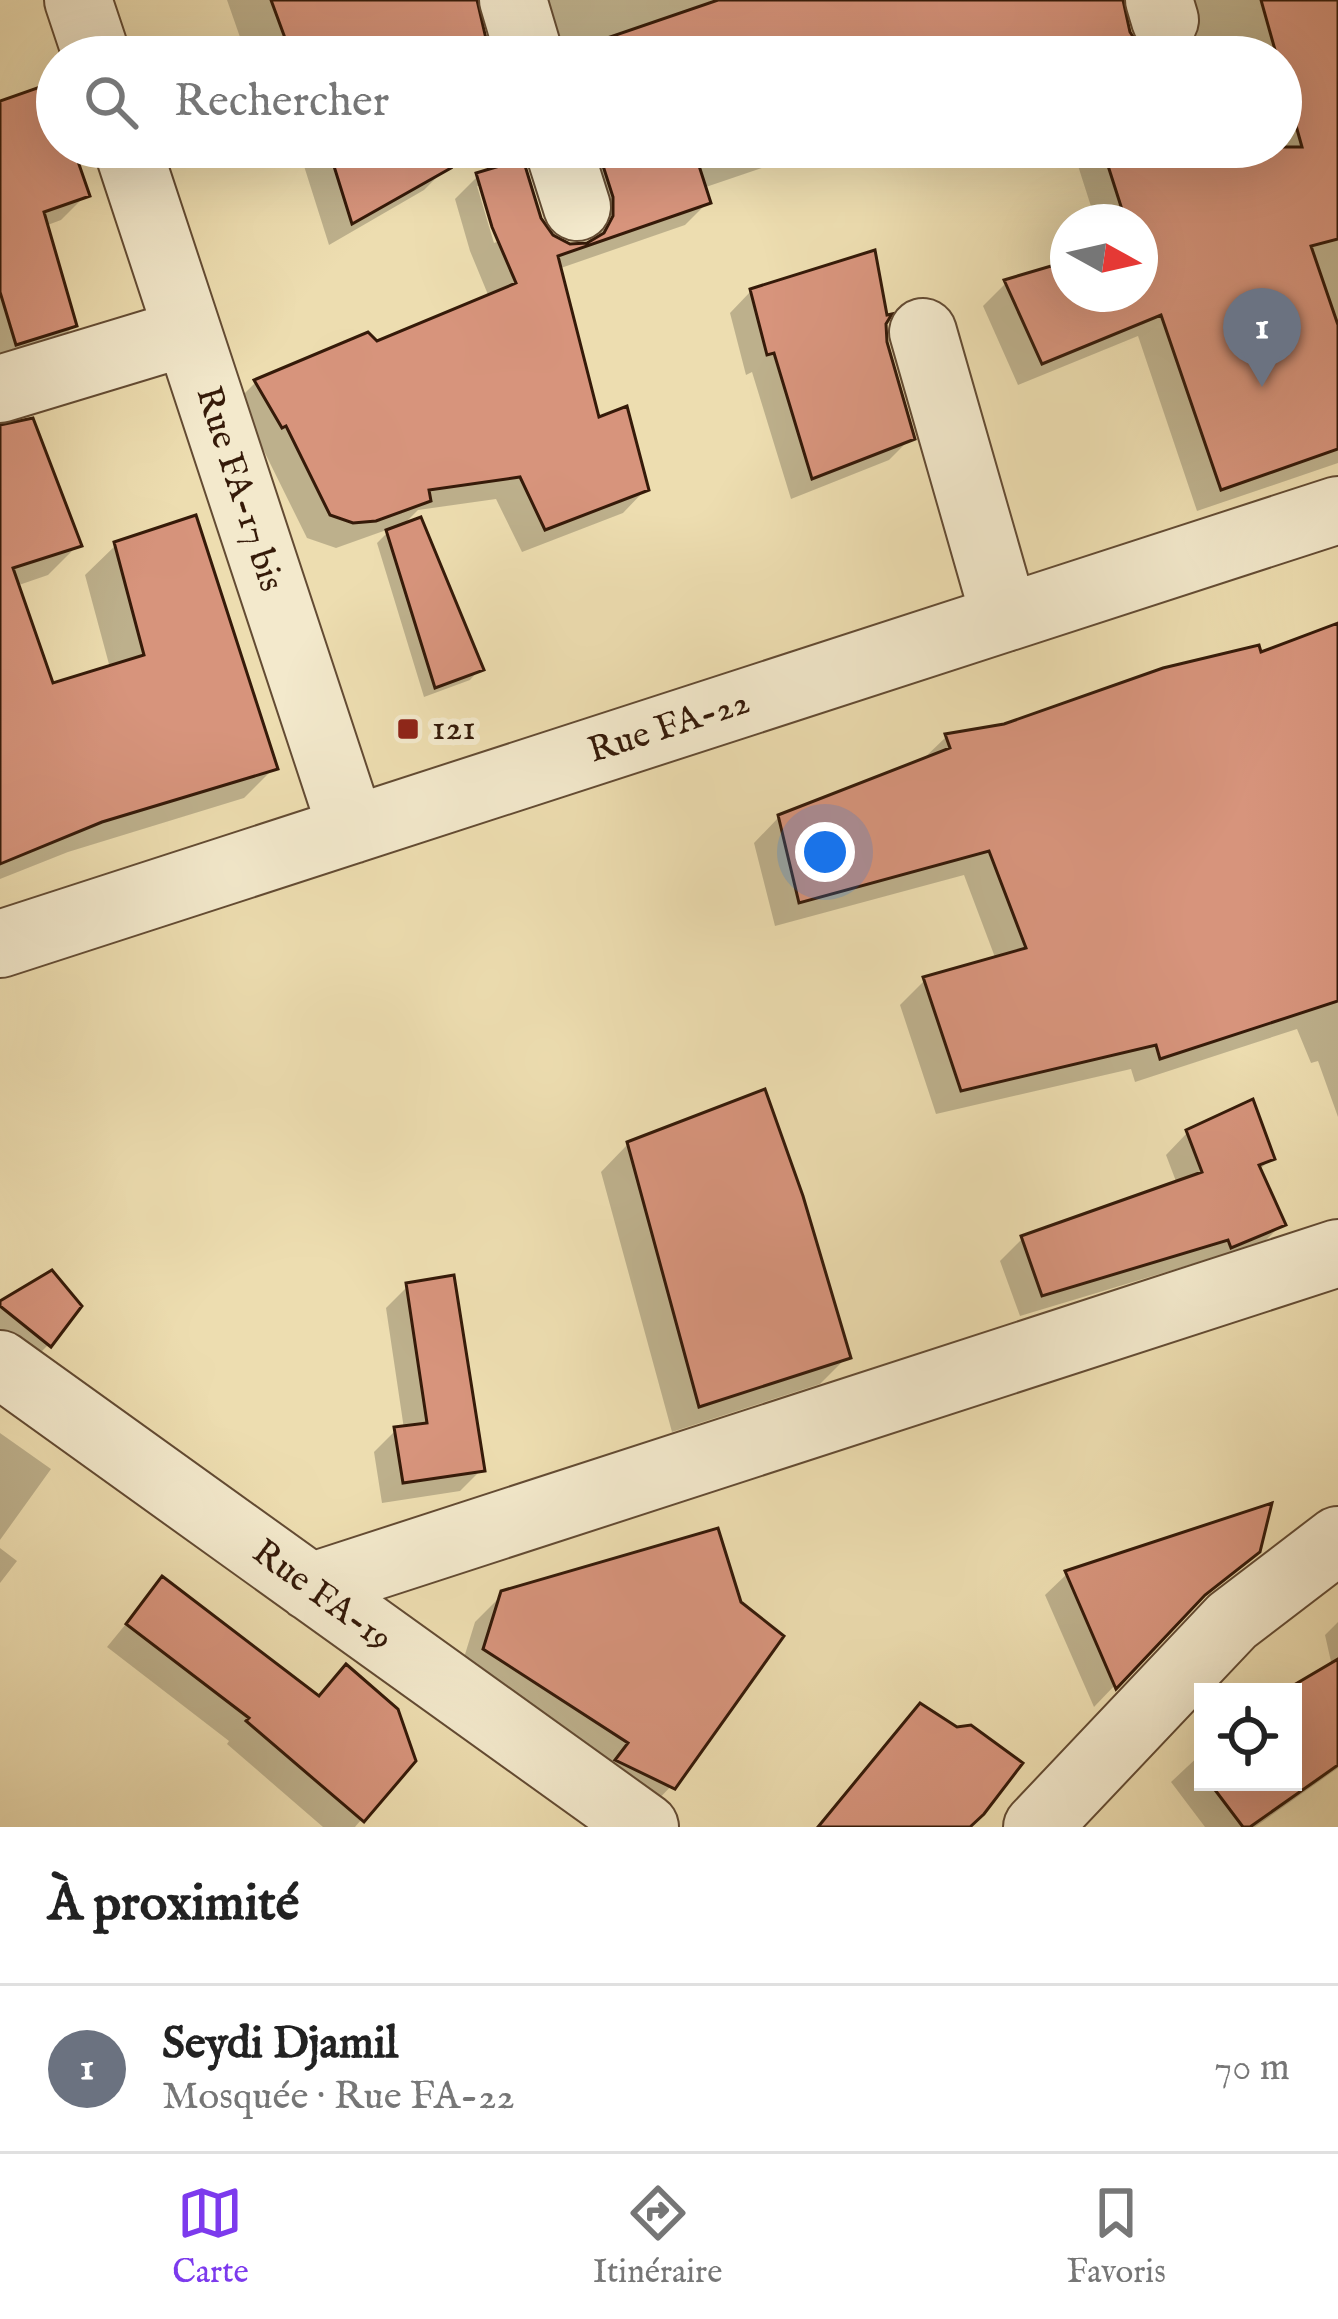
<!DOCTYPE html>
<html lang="fr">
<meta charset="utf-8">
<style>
body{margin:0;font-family:"IM FELL English",serif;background:#f2f2f2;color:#222}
.controls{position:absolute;right:36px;bottom:36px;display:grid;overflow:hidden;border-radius:0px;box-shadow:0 12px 48px #0002}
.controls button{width:108px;height:108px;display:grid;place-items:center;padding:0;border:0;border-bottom:3px solid #e0e0e0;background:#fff;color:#222;font:60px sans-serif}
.compass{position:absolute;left:1050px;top:204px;width:108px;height:108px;border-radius:50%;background:#fff;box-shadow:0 12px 48px #0002;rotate:98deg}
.you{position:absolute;left:825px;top:852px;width:42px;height:42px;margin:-30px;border:9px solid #fff;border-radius:50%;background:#1a73e8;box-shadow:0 0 0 18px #1a73e833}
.badge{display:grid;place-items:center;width:78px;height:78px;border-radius:50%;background:#7c3aed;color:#fff;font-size:39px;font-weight:700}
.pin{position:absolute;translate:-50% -99px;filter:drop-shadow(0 3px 6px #0008)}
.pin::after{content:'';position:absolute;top:63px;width:42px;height:36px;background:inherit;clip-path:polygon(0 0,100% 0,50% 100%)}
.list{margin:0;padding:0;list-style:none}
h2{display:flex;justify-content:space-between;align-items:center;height:156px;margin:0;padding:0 48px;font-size:51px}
h2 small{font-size:39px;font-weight:400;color:#767676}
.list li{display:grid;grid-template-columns:78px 1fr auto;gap:36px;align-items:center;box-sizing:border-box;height:168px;padding:0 48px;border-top:3px solid #e0e0e0}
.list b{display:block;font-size:45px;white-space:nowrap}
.list p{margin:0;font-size:39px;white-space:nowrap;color:#767676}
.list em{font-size:39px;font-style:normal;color:#767676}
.icon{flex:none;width:66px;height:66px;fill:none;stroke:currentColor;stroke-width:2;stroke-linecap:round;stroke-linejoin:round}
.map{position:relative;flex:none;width:1338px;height:1827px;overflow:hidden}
.search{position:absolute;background:#fff;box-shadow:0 12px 48px #0002;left:36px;right:36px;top:36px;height:132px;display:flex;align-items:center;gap:30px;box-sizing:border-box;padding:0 42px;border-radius:66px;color:#767676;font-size:45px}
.sheet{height:324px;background:#fff}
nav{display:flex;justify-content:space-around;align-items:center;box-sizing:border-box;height:168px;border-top:3px solid #e0e0e0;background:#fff;font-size:33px;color:#767676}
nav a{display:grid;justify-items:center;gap:6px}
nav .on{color:#7c3aed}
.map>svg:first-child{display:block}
.shadow{fill:#0003;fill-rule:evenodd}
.building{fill:#d7947c;stroke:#351a09;stroke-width:3}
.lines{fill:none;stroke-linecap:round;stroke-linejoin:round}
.street-casing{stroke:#634b33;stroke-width:70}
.street{stroke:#f3e9cc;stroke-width:66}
.poi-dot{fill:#8f2418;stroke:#f3e9cc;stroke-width:4.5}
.labels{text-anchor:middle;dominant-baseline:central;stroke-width:12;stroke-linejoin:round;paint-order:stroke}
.street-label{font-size:36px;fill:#351a09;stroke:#f3e9cc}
.poi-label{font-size:36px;fill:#351a09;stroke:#f3e9cc;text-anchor:start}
</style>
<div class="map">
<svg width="1338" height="1827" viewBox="0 0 1338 1827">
<rect width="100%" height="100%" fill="#edddb0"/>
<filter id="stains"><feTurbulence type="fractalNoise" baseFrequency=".00167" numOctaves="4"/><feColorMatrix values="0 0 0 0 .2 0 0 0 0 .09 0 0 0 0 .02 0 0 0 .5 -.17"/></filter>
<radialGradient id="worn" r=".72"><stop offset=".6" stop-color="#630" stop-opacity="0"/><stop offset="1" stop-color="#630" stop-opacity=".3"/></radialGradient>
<path class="shadow" d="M 227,0 L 474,0 L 483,42 L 469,57 L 261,57 L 253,36 L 241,40 Z
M 519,0 L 1120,0 L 1120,10 L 1138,50 L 1152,57 L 540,57 Z
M 1163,0 L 1338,0 L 1338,463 L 1197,511 L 1138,336 L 1018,385 L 983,306 L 1006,283 L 1068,264 L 1068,294 L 1140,294 L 1140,222 L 1096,222 L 1072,147 L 1281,147 L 1281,57 L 1178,57 L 1179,34 Z
M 0,104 L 57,109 L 57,147 L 70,147 L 86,195 L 61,220 L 45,226 L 74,326 L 49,351 L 0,366 Z
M 298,147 L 435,147 L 447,167 L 424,190 L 329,245 Z
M 563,147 L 824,147 L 703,188 L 708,202 L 685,225 L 558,269 L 597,421 L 646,489 L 623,513 L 522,552 L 496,499 L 418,510 L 401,527 L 480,669 L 470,680 L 424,697 L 377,543 L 392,528 L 336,548 L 307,538 L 262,447 L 258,449 L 233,405 L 256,382 L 377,344 L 489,297 L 470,251 L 455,199 L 478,176 L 539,221 L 551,238 L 569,247 L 589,246 L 591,221 ZM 477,186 L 483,186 L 499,241 L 494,243 Z
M 751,291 L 884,343 L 911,438 L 889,460 L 791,499 L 752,372 L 746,375 L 730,313 Z
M 0,438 L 78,545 L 48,575 L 16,586 L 51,686 L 110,668 L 85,575 L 116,545 L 274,768 L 244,798 L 68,852 L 0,879 Z
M 1338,626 L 1338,1117 L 1318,1061 L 1311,1063 L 1297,1029 L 1135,1082 L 1131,1069 L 936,1114 L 900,1005 L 925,980 L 996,960 L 964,875 L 775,926 L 754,843 L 779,817 L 920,762 L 946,737 L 1004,727 L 1259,656 Z
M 1187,1133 L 1271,1159 L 1258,1171 L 1282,1224 L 1260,1246 L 1209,1268 L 1206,1260 L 1020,1316 L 1000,1261 L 1022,1239 L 1177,1184 L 1166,1155 Z
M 628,1144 L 847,1357 L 820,1384 L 672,1432 L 601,1172 Z
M 408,1286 L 482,1469 L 460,1491 L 382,1503 L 374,1452 L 396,1430 L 404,1429 L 386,1308 Z
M 0,1304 L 48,1345 L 27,1366 L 0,1345 Z
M 0,1433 L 51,1469 L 0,1540 Z
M 0,1548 L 17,1561 L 0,1583 Z
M 1257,1551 L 1184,1613 L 1094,1707 L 1045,1595 L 1067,1574 Z
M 162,1580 L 317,1698 L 412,1760 L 355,1827 L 323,1827 L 227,1744 L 229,1741 L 107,1647 Z
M 503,1594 L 739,1604 L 677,1780 L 649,1809 L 458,1677 L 475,1622 Z
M 1338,1622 L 1338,1768 L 1255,1827 L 1205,1827 L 1171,1782 L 1203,1752 L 1203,1782 L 1293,1782 L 1293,1692 L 1287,1692 L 1332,1666 L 1325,1635 Z
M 921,1707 L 967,1827 L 816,1827 L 890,1738 Z"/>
<path class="building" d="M 271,0 L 477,0 L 487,43 L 447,57 L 292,57 Z
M 718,0 L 1123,0 L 1130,32 L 1139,46 L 1154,57 L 566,57 L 566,52 Z
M 1261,0 L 1338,0 L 1338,239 L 1311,246 L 1338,325 L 1338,449 L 1221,490 L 1161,315 L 1042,364 L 1004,280 L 1068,261 L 1068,294 L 1140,294 L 1140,222 L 1126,222 L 1102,147 L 1302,147 L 1281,72 L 1281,57 L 1277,57 Z
M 57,81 L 57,147 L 73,147 L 90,196 L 44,212 L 77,326 L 16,345 L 0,292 L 0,101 Z
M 328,147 L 438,147 L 451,168 L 352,224 Z
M 597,147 L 693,147 L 711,203 L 558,256 L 599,417 L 627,406 L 649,490 L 545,530 L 520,477 L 429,490 L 431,501 L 376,521 L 353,523 L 330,515 L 286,426 L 282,428 L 254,380 L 368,332 L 377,341 L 516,283 L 492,227 L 476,173 L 523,159 L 541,218 L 553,235 L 570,244 L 587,243 L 604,233 L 613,216 L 613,197 Z
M 875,250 L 887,315 L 892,314 L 886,324 L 887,342 L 915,439 L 812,479 L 774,353 L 767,355 L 750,289 Z
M 33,418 L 82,546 L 13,568 L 53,683 L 144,655 L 114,542 L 196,515 L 278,769 L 102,822 L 0,864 L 0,425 Z
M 421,517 L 484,670 L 435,688 L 386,530 Z
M 1338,623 L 1338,1001 L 1160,1059 L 1156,1045 L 961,1091 L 923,977 L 1026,948 L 989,851 L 799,903 L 778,815 L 950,748 L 945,734 L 1004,724 L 1163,668 L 1259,645 L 1261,652 Z
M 765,1089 L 803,1196 L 851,1358 L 699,1407 L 627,1142 Z
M 1253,1099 L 1275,1159 L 1259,1165 L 1286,1225 L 1231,1248 L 1228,1240 L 1042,1296 L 1021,1236 L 1202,1172 L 1186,1130 Z
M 52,1270 L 82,1306 L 51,1347 L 0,1306 L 0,1301 Z
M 454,1275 L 485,1471 L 403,1483 L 394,1427 L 427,1423 L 406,1283 Z
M 1272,1503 L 1260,1552 L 1205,1595 L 1116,1689 L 1065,1571 Z
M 718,1528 L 741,1602 L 784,1636 L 675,1789 L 615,1760 L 628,1743 L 483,1649 L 501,1591 Z
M 162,1576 L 319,1696 L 346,1664 L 398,1709 L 416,1761 L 364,1822 L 246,1721 L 249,1718 L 126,1624 Z
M 1338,1659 L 1338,1765 L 1250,1827 L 1243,1827 L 1209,1782 L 1293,1782 L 1293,1692 L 1282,1692 Z
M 920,1703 L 957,1727 L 971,1725 L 1023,1763 L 984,1814 L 970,1827 L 818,1827 Z"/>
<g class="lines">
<defs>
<path id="street" d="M 78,0 L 97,57
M 513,0 L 530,57
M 1159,0 L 1165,20
M 127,147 L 352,830
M 558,147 L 577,207
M 923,332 L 1005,618
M 0,389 L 188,332
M 0,944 L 1338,510
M 0,1364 L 645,1827
M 310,1587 L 1338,1253
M 1037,1827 L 1232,1621 L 1338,1540"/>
</defs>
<use href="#street" class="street-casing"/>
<use href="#street" class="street"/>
</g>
<rect class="poi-dot" x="396" y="717" width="24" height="24" rx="6"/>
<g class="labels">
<g class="street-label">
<text transform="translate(239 489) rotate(72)">Rue FA-17 bis</text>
<text transform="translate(669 727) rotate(-18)">Rue FA-22</text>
<text transform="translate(322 1596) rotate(36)">Rue FA-19</text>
</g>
<g class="poi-label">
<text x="432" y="729">121</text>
</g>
</g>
<rect width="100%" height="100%" filter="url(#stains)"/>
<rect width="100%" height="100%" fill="url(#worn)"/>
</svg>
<div class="controls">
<button><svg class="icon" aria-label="locate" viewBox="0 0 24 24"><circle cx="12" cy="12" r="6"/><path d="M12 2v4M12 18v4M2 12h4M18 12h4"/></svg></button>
</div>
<svg class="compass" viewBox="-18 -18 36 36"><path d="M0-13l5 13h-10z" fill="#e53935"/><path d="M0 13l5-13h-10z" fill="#767676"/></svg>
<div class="you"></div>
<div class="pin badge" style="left:1262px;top:387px;background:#6b7280">1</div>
<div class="search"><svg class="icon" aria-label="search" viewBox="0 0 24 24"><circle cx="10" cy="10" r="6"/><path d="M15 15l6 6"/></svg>Rechercher</div>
</div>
<section class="sheet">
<h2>À proximité<small></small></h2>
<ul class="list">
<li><span class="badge" style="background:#6b7280">1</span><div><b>Seydi Djamil</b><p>Mosquée · Rue FA-22</p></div><em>70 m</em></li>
</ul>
</section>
<nav>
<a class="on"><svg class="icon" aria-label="map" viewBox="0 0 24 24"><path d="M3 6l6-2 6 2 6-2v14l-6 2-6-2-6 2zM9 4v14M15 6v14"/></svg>Carte</a>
<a><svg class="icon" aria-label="directions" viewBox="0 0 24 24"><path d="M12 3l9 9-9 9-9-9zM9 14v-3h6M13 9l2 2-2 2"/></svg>Itinéraire</a>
<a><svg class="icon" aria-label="saved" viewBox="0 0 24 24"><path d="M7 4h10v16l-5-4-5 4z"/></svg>Favoris</a>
</nav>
